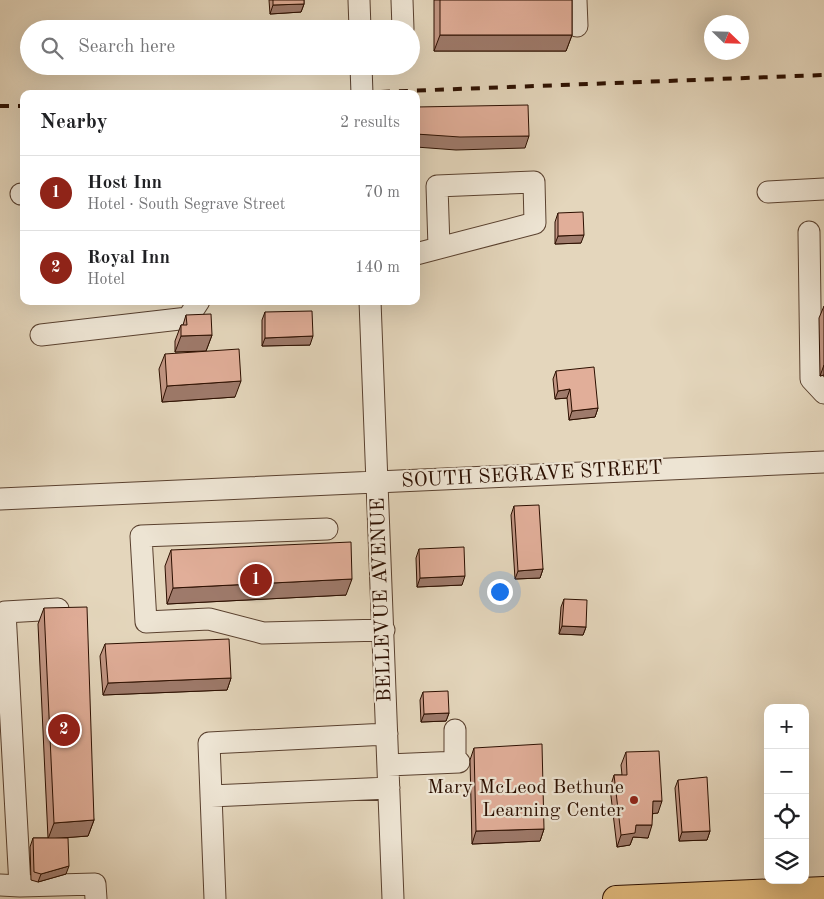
<!DOCTYPE html>
<meta charset="utf-8">
<style>
body{margin:0;font-family:"Old Standard TT",serif;background:#f6f6f6;color:#202124}
.controls{position:absolute;right:15px;bottom:15px;display:grid;overflow:hidden;border-radius:10px;box-shadow:0 5px 20px #0002}
.controls button{width:45px;height:45px;display:grid;place-items:center;padding:0;border:0;border-bottom:1px solid #e0e0e0;background:#fff;color:#202124;font:25px sans-serif}
.compass{position:absolute;left:704px;top:15px;width:45px;height:45px;border-radius:50%;background:#fff;box-shadow:0 5px 20px #0002;rotate:113deg}
.you{position:absolute;left:499px;top:591px;width:18px;height:18px;margin:-12px;border:4px solid #fff;border-radius:50%;background:#1a73e8;box-shadow:0 0 0 8px #1a73e833}
.badge{display:grid;place-items:center;width:32px;height:32px;border-radius:50%;background:#8f2418;color:#fff;font-size:16px;font-weight:700}
.pin{position:absolute;translate:-50% -50%;border:2px solid #fff;box-shadow:0 1px 5px #0006}
.list{margin:0;padding:0;list-style:none}
h2{display:flex;justify-content:space-between;align-items:center;height:65px;margin:0;padding:0 20px;font-size:21px}
h2 small{font-size:16px;font-weight:400;color:#757577}
.list li{display:grid;grid-template-columns:32px 1fr auto;gap:15px;align-items:center;box-sizing:border-box;height:75px;padding:0 20px;border-top:1px solid #e0e0e0}
.list b{display:block;font-size:19px;white-space:nowrap}
.list p{margin:0;font-size:16px;white-space:nowrap;color:#757577}
.list em{font-size:16px;font-style:normal;color:#757577}
.icon{flex:none;width:28px;height:28px;fill:none;stroke:currentColor;stroke-width:2;stroke-linecap:round;stroke-linejoin:round}
.map{position:relative;flex:none;width:824px;height:899px;overflow:hidden}
.search{position:absolute;background:#fff;box-shadow:0 5px 20px #0002;left:20px;top:20px;width:400px;height:55px;display:flex;align-items:center;gap:12px;box-sizing:border-box;padding:0 18px;border-radius:28px;color:#757577;font-size:19px}
.panel{position:absolute;background:#fff;box-shadow:0 5px 20px #0002;left:20px;top:90px;width:400px;height:215px;border-radius:10px}
.map>svg:first-child{display:block}
.lines{fill:none;stroke-linecap:round;stroke-linejoin:round}
.minor-casing{stroke:#5a412f;stroke-width:23}
.major-casing{stroke:#2c0f00;stroke-width:28}
.minor{stroke:#ede4d3;stroke-width:21}
.major{stroke:#e2bb7e;stroke-width:26}
.rail{stroke:#2c0f00;stroke-width:4;stroke-dasharray:9 9;stroke-linecap:butt}
.wall{fill:#c29684;stroke:#2c0f00}
.shaded-wall{fill:#9e7a6b;stroke:#2c0f00}
.building{fill:#e1ae99;stroke:#2c0f00}
.poi-dot{fill:#8f2418;stroke:#ede4d3;stroke-width:2}
.labels{text-anchor:middle;dominant-baseline:central;stroke-width:4.5;stroke-linejoin:round;paint-order:stroke}
.street-label{font-size:20px;fill:#2c0f00;stroke:#ede4d3}
.poi-label{font-size:20px;fill:#2c0f00;stroke:#ede4d3;text-anchor:end}
</style>
<div class="map">
<svg width="824" height="899" viewBox="0 0 824 899">
<rect width="100%" height="100%" fill="#e4d6bc"/>
<filter id="stains"><feTurbulence type="fractalNoise" baseFrequency=".004" numOctaves="4"/><feColorMatrix values="0 0 0 0 .2 0 0 0 0 .09 0 0 0 0 .02 0 0 0 .5 -.17"/></filter>
<radialGradient id="worn" r=".72"><stop offset=".6" stop-color="#630" stop-opacity="0"/><stop offset="1" stop-color="#630" stop-opacity=".3"/></radialGradient>
<g class="lines">
<defs>
<path id="minor" d="M 359,0 L 360,29
M 402,0 L 403,29
M 576,0 L 577,26
M 361,66 L 362,94
M 768,192 L 824,189
M 21,194 L 24,194
M 809,232 L 811,379 L 824,393
M 416,254 L 535,223 L 534,182 L 437,186 L 439,247
M 370,301 L 393,899
M 41,335 L 188,318 L 199,301
M 0,499 L 824,462
M 327,529 L 141,536 L 146,622 L 209,619 L 263,633 L 384,630
M 455,730 L 455,762
M 388,765 L 459,762
M 211,796 L 389,788
M 0,885 L 20,886 L 5,612 L 58,609
M 20,886 L 95,884 L 96,899
M 215,899 L 209,743 L 387,734"/>
<path id="major" d="M 616,899 L 824,890"/>
</defs>
<use href="#minor" class="minor-casing"/>
<use href="#major" class="major-casing"/>
<use href="#minor" class="minor"/>
<use href="#major" class="major"/>
<path class="rail" d="M 327,94 L 824,75
M 0,106 L 24,106"/>
</g>
<path class="wall" d="M 269,0 L 304,0 L 304,4 L 301,12 L 270,14 Z
M 434,0 L 572,0 L 572,35 L 566,51 L 434,51 Z
M 558,213 L 581,243 L 555,244 L 555,222 Z
M 824,306 L 824,375 L 820,376 L 819,318 Z
M 265,312 L 310,345 L 262,346 L 262,320 Z
M 186,315 L 212,335 L 206,351 L 175,352 L 175,341 L 181,325 L 183,325 Z
M 165,354 L 235,397 L 162,402 L 159,369 Z
M 556,371 L 598,408 L 595,417 L 569,420 L 567,398 L 555,399 L 553,379 Z
M 514,506 L 543,569 L 540,578 L 515,579 L 511,515 Z
M 419,549 L 462,585 L 417,587 L 416,558 Z
M 171,550 L 346,595 L 167,604 L 165,566 Z
M 564,599 L 586,627 L 583,635 L 559,634 L 561,607 Z
M 44,608 L 94,820 L 88,836 L 59,838 L 66,874 L 38,882 L 31,880 L 30,847 L 33,838 L 48,838 L 38,624 Z
M 105,644 L 231,678 L 227,690 L 103,695 L 100,656 Z
M 423,692 L 449,713 L 446,721 L 421,722 L 420,700 Z
M 474,748 L 544,829 L 540,841 L 472,844 L 470,760 Z
M 626,752 L 658,813 L 653,813 L 648,838 L 633,837 L 630,845 L 617,847 L 610,788 L 614,775 L 622,775 L 621,765 Z
M 678,780 L 710,831 L 707,840 L 679,841 L 675,788 Z"/>
<path class="shaded-wall" d="M 304,4 L 301,12 L 270,14 L 273,5 Z
M 440,35 L 572,35 L 566,51 L 434,51 Z
M 416,134 L 529,136 L 525,148 L 456,150 L 416,147 Z
M 584,235 L 581,243 L 555,244 L 558,236 Z
M 212,335 L 206,351 L 175,352 L 181,336 Z
M 313,336 L 310,345 L 262,346 L 265,338 Z
M 824,365 L 824,375 L 820,376 Z
M 241,381 L 235,397 L 162,402 L 167,386 Z
M 570,389 L 567,398 L 555,399 L 558,391 Z
M 598,408 L 595,417 L 569,420 L 572,411 Z
M 543,569 L 540,578 L 515,579 L 518,571 Z
M 465,576 L 462,585 L 417,587 L 420,578 Z
M 352,579 L 346,595 L 167,604 L 173,588 Z
M 562,626 L 586,627 L 583,635 L 559,634 Z
M 231,678 L 227,690 L 103,695 L 108,683 Z
M 449,713 L 446,721 L 421,722 L 424,714 Z
M 653,801 L 662,801 L 658,813 L 649,814 Z
M 94,820 L 88,836 L 48,839 L 54,823 Z
M 636,825 L 652,825 L 648,838 L 633,837 L 630,845 L 617,847 L 621,835 Z
M 544,829 L 540,841 L 472,844 L 476,831 Z
M 710,831 L 707,840 L 679,841 L 682,832 Z
M 69,866 L 66,874 L 38,882 L 41,874 Z"/>
<path class="building" d="M 273,0 L 304,0 L 304,4 L 273,5 Z
M 440,0 L 572,0 L 572,35 L 440,35 Z
M 528,105 L 529,136 L 460,137 L 416,134 L 416,107 Z
M 583,212 L 584,235 L 558,236 L 558,213 Z
M 312,311 L 313,336 L 265,338 L 265,312 Z
M 211,314 L 212,335 L 181,336 L 181,325 L 187,325 L 186,315 Z
M 239,349 L 241,381 L 167,386 L 165,354 Z
M 594,367 L 598,408 L 572,411 L 570,389 L 558,391 L 556,371 Z
M 539,505 L 543,569 L 518,571 L 514,506 Z
M 351,542 L 352,579 L 173,588 L 171,550 Z
M 464,547 L 465,576 L 420,578 L 419,549 Z
M 564,599 L 587,600 L 586,627 L 562,626 Z
M 87,607 L 94,820 L 54,823 L 44,608 Z
M 229,639 L 231,678 L 108,683 L 105,644 Z
M 448,691 L 449,713 L 424,714 L 423,692 Z
M 542,744 L 544,829 L 476,831 L 474,748 Z
M 659,751 L 662,801 L 653,801 L 652,825 L 636,825 L 635,833 L 621,835 L 614,775 L 627,775 L 626,752 Z
M 707,777 L 710,831 L 682,832 L 678,780 Z
M 33,838 L 68,838 L 69,866 L 41,874 L 34,872 Z"/>
<circle class="poi-dot" cx="634" cy="800" r="5"/>
<g class="labels">
<g class="street-label">
<text transform="translate(532 475) rotate(-3)">SOUTH SEGRAVE STREET</text>
<text transform="translate(382 600) rotate(-92)">BELLEVUE AVENUE</text>
</g>
<g class="poi-label">
<text x="624" y="788">Mary McLeod Bethune<tspan x="624" dy="23">Learning Center</tspan></text>
</g>
</g>
<rect width="100%" height="100%" filter="url(#stains)"/>
<rect width="100%" height="100%" fill="url(#worn)"/>
</svg>
<div class="controls">
<button>+</button>
<button>−</button>
<button><svg class="icon" aria-label="locate" viewBox="0 0 24 24"><circle cx="12" cy="12" r="6"/><path d="M12 2v4M12 18v4M2 12h4M18 12h4"/></svg></button>
<button><svg class="icon" aria-label="layers" viewBox="0 0 24 24"><path d="M12 4l9 5-9 5-9-5zM3 14l9 5 9-5"/></svg></button>
</div>
<svg class="compass" viewBox="-18 -18 36 36"><path d="M0-13l5 13h-10z" fill="#e53935"/><path d="M0 13l5-13h-10z" fill="#757577"/></svg>
<div class="you"></div>
<div class="pin badge" style="left:256px;top:580px">1</div>
<div class="pin badge" style="left:64px;top:730px">2</div>
<div class="search"><svg class="icon" aria-label="search" viewBox="0 0 24 24"><circle cx="10" cy="10" r="6"/><path d="M15 15l6 6"/></svg>Search here</div>
<section class="panel">
<h2>Nearby<small>2 results</small></h2>
<ul class="list">
<li><span class="badge">1</span><div><b>Host Inn</b><p>Hotel · South Segrave Street</p></div><em>70 m</em></li>
<li><span class="badge">2</span><div><b>Royal Inn</b><p>Hotel</p></div><em>140 m</em></li>
</ul>
</section>
</div>
